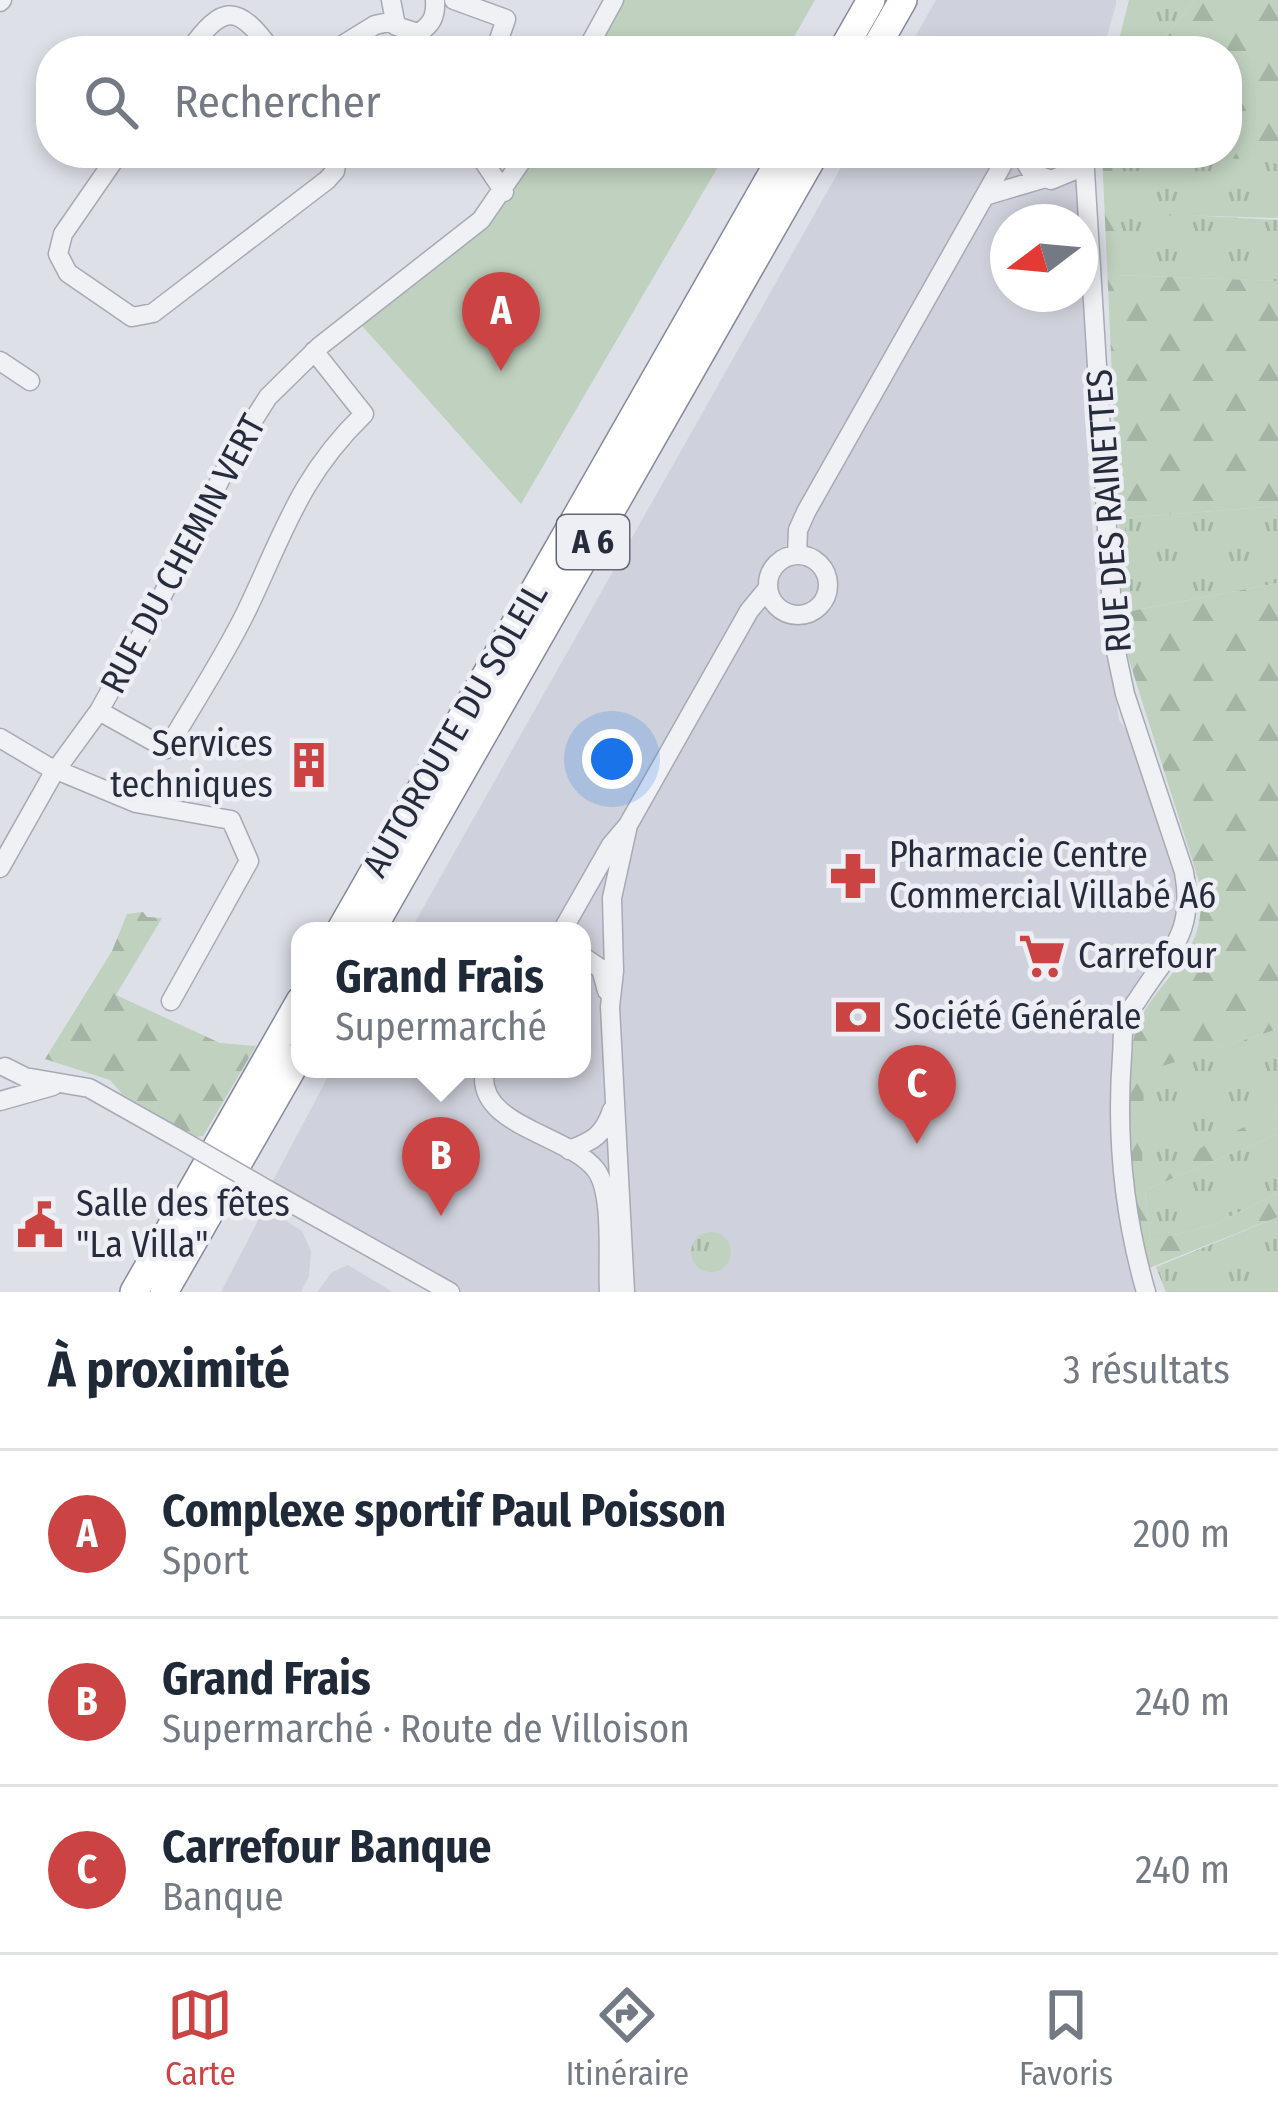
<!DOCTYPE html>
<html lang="fr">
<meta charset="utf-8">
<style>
body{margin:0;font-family:"Fira Sans Condensed",sans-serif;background:#f6f6f7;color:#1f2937}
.compass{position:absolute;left:990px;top:204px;width:108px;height:108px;border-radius:50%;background:#fff;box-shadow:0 6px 18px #0003;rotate:254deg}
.you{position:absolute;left:612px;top:759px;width:42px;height:42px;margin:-30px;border:9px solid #fff;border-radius:50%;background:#1a73e8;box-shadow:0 0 0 18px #1a73e833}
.badge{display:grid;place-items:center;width:78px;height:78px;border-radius:50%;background:#cb4443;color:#fff;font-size:39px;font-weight:700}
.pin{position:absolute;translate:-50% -99px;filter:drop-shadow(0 3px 6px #0008)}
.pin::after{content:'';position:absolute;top:63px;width:42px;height:36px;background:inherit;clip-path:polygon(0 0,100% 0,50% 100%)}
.popup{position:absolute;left:291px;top:922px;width:300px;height:156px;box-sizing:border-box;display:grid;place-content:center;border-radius:24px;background:#fff;filter:drop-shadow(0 3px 9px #0005);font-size:39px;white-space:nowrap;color:#747a83}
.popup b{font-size:45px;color:#1f2937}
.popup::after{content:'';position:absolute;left:50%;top:100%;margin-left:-24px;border:24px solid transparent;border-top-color:#fff}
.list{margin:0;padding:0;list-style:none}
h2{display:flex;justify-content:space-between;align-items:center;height:156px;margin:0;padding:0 48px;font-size:51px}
h2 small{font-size:39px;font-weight:400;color:#747a83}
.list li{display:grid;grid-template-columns:78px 1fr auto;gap:36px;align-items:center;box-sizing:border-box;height:168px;padding:0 48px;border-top:3px solid #e0e1e3}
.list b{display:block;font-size:45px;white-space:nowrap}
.list p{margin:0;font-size:39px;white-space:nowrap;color:#747a83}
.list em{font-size:39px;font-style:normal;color:#747a83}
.icon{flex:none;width:66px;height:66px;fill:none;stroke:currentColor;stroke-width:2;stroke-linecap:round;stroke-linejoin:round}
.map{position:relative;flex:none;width:1278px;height:1292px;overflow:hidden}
.search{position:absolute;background:#fff;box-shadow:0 6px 18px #0003;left:36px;right:36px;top:36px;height:132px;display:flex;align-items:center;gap:30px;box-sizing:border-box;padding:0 42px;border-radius:48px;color:#747a83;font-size:45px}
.sheet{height:660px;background:#fff}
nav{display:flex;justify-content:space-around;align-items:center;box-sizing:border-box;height:168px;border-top:3px solid #e0e1e3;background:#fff;font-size:33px;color:#747a83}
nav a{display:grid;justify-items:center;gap:6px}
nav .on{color:#cb4443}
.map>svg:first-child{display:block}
.built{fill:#cfd2dc;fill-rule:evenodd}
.grass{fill:url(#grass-tufts)}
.forest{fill:url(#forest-firs)}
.garden{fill:#c0d1bf}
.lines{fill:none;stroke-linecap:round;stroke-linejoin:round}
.minor-casing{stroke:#a6aab4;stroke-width:21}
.highway-casing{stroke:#858b9d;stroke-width:30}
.minor{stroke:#f0f1f5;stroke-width:18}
.highway{stroke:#fff;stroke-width:27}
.minor-bridge-casing{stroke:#a6aab4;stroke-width:21;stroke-linecap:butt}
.minor-bridge{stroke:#f0f1f5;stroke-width:18}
.labels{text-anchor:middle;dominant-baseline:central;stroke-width:9;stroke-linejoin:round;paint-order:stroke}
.shield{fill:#edeff5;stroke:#626674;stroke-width:3}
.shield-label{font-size:33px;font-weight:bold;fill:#272c3d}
.street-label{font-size:36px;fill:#272c3d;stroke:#edeff5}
.poi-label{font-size:36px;fill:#272c3d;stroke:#edeff5;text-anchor:start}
</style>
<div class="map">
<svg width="1278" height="1292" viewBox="0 0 1278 1292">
<defs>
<pattern id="grass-tufts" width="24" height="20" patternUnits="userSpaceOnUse" patternTransform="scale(3)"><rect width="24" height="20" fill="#c0d1bf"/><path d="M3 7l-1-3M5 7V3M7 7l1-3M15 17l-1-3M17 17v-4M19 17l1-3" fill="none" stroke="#a5b4a5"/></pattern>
<pattern id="forest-firs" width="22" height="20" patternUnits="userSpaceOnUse" patternTransform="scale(3)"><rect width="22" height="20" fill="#c0d1bf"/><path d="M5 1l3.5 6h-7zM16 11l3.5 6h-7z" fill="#a5b4a5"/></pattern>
</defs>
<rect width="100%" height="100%" fill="#dde0e7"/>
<path class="built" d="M 936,0 L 1116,0 L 1116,4 L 1103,51 L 907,51 Z
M 849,153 L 1087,153 L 1094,430 L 1088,468 L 1101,641 L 1113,679 L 1119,720 L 1130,735 L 1178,887 L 1176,925 L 1166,952 L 1112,1030 L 1116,1188 L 1127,1263 L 1138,1292 L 450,1292 L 268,1190 L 332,1069 L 582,1069 L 582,931 L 410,931 ZM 1008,222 L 1080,222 L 1080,294 L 1008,294 Z
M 265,1207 L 302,1231 L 311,1251 L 309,1276 L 301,1292 L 221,1292 Z
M 348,1265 L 393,1292 L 317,1292 L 332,1272 Z"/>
<path class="grass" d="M 1129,0 L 1195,0 L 1152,51 L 1116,51 Z
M 1205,156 L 1250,157 L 1278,164 L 1278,218 L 1173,215 L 1278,220 L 1278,281 L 1116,275 L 1111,163 L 1150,165 Z
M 1278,506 L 1278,583 L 1131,611 L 1124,518 Z
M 1278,1029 L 1278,1111 L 1142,1177 L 1143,1072 Z
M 1278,1134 L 1278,1193 L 1213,1225 L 1150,1241 L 1145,1190 Z
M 1278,1217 L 1278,1292 L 1166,1292 L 1156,1267 Z
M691 1252a20 20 0 1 1 40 0a20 20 0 1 1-40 0Z"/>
<path class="forest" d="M 1195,0 L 1278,0 L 1278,164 C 1221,151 1169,165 1112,163 L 1115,211 L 1278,220 L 1115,213 L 1117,275 L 1278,281 L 1278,506 L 1124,518 L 1131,611 L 1278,583 L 1278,1029 L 1144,1072 L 1142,1176 L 1278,1111 L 1278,1134 L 1145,1190 L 1150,1241 L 1213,1225 L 1278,1193 L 1278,1217 L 1144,1270 C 1137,1218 1118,1065 1139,1021 C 1155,988 1188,964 1198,927 C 1201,916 1201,902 1202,891 L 1124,644 L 1102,153 L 1227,153 L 1227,51 L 1152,51 Z
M 143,912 L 147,917 L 162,918 L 116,995 L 220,1043 L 256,1046 L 203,1136 L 196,1137 L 122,1094 L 110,1080 L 45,1059 L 112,951 L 127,914 Z"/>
<path class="garden" d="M 617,0 L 815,0 L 786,51 L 588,51 Z
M 530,153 L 726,153 L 521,504 L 356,319 L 483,220 Z"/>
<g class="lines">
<defs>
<path id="minor" d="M 391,0 L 396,26 L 418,33 C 432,25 436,16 435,0
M 454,0 L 506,19 L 495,51
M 0,2 L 2,0
M 189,51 C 223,3 238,4 272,51
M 333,51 L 375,25 L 393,21
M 586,51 L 614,0
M 119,153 L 63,234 L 58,254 L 68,273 L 132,317 L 153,313 L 327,180 L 335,171 L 338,153
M 478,153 L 504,192
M 1020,153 L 1032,173 L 1051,180 L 1075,170 L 1084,153
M 1084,155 L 1114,642 L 1125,694 L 1184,872 C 1195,934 1171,948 1140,996 C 1136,1003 1128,1011 1125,1019 C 1122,1029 1123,1045 1122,1056 C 1116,1135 1124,1216 1146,1292
M 988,195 L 1042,179
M 0,361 L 30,381
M 797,555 L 798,530 L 806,512 L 1009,153
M768 585a30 30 0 1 1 60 0a30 30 0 1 1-60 0Z
M 99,711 L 167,749 C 193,704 223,659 246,612 C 284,533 299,477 364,414 L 314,351
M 0,738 L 47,766 L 136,803 L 231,820 L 249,861 L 171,1001
M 0,868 L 53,774 L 99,711 L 152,616 L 237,446 L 268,397 L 320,346 L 481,220 L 527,153
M 562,931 L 611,845 L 628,825 L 749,611 L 768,588
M 582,956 L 601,969 L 607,991
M 5,1067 L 25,1077 L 89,1088 L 176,1137
M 485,1069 C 473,1126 569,1134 596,1170 C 614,1194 607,1262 609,1292
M 0,1101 L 53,1086
M 569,1150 C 593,1141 604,1135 612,1110
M 268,1190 L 450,1292
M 625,1292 L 610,1007 L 614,971 L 612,898 L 628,825"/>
<path id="highway" d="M 842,51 L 871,0
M 874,51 L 903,0
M 340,931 L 784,153
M 371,931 L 815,153
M 134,1292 L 300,1001
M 164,1292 L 300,1055"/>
</defs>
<use href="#minor" class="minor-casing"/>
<use href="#highway" class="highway-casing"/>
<use href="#minor" class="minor"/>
<use href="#highway" class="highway"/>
<defs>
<path id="minor-bridge" d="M 176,1137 L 268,1190"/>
</defs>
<use href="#minor-bridge" class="minor-bridge-casing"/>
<use href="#minor-bridge" class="minor-bridge"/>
</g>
<defs>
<symbol id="building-bare" viewBox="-9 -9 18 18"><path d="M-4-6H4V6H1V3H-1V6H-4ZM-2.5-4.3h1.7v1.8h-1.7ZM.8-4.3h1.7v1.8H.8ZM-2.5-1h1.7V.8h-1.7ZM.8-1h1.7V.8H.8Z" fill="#cb4443" stroke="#edeff5" stroke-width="2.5" paint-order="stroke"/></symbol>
<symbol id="pharmacy-bare" viewBox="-9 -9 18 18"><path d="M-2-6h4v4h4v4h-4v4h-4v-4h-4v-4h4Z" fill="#cb4443" stroke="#edeff5" stroke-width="2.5" paint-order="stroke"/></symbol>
<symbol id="supermarket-bare" viewBox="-9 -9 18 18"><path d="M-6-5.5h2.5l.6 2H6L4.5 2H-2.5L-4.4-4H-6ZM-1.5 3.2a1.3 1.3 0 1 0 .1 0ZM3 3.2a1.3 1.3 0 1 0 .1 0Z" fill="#cb4443" stroke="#edeff5" stroke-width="2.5" paint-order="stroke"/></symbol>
<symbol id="bank-bare" viewBox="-9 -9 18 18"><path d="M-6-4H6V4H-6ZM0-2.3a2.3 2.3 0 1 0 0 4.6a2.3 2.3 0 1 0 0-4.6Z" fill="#cb4443" stroke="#edeff5" stroke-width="2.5" paint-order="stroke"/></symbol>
<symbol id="civic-bare" viewBox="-9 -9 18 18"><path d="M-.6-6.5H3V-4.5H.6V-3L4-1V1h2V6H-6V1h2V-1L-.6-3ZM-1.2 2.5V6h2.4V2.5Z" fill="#cb4443" stroke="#edeff5" stroke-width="2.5" paint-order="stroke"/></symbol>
</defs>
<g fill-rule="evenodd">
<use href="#building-bare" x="276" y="732" width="66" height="66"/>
<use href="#pharmacy-bare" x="820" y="843" width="66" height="66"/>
<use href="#supermarket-bare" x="1009" y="923" width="66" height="66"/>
<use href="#bank-bare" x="825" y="984" width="66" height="66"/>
<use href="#civic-bare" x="7" y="1192" width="66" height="66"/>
</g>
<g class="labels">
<rect class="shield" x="557" y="515" width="72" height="54" rx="9"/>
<g class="shield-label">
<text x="593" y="542">A 6</text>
</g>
<g class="street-label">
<text transform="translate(1109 511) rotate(-94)">RUE DES RAINETTES</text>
<text transform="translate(183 554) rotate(-62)">RUE DU CHEMIN VERT</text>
<text transform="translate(455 730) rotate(-60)">AUTOROUTE DU SOLEIL</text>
</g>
<g class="poi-label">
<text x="273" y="744" text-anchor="end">Services<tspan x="273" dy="41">techniques</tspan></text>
<text x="889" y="855">Pharmacie Centre<tspan x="889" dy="41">Commercial Villabé A6</tspan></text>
<text x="1078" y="956">Carrefour</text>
<text x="894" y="1017">Société Générale</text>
<text x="76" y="1204">Salle des fêtes<tspan x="76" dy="41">"La Villa"</tspan></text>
</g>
</g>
</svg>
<svg class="compass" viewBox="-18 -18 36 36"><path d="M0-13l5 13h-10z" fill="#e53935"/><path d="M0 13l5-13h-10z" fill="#747a83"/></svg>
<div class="you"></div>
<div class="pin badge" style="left:501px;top:371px">A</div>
<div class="pin badge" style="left:441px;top:1216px">B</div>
<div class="popup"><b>Grand Frais</b>Supermarché</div>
<div class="pin badge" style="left:917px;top:1144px">C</div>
<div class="search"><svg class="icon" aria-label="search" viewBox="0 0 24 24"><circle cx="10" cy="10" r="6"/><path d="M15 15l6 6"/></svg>Rechercher</div>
</div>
<section class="sheet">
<h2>À proximité<small>3 résultats</small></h2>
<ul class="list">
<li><span class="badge">A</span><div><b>Complexe sportif Paul Poisson</b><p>Sport</p></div><em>200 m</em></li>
<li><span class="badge">B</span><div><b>Grand Frais</b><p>Supermarché · Route de Villoison</p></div><em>240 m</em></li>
<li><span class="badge">C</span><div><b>Carrefour Banque</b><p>Banque</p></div><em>240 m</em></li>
</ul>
</section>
<nav>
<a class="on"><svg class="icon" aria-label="map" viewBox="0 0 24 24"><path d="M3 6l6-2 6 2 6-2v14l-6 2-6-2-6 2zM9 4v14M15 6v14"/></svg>Carte</a>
<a><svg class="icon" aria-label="directions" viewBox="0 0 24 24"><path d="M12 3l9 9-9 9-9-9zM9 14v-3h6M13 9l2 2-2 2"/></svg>Itinéraire</a>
<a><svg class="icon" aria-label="saved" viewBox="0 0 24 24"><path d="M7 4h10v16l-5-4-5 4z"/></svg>Favoris</a>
</nav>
